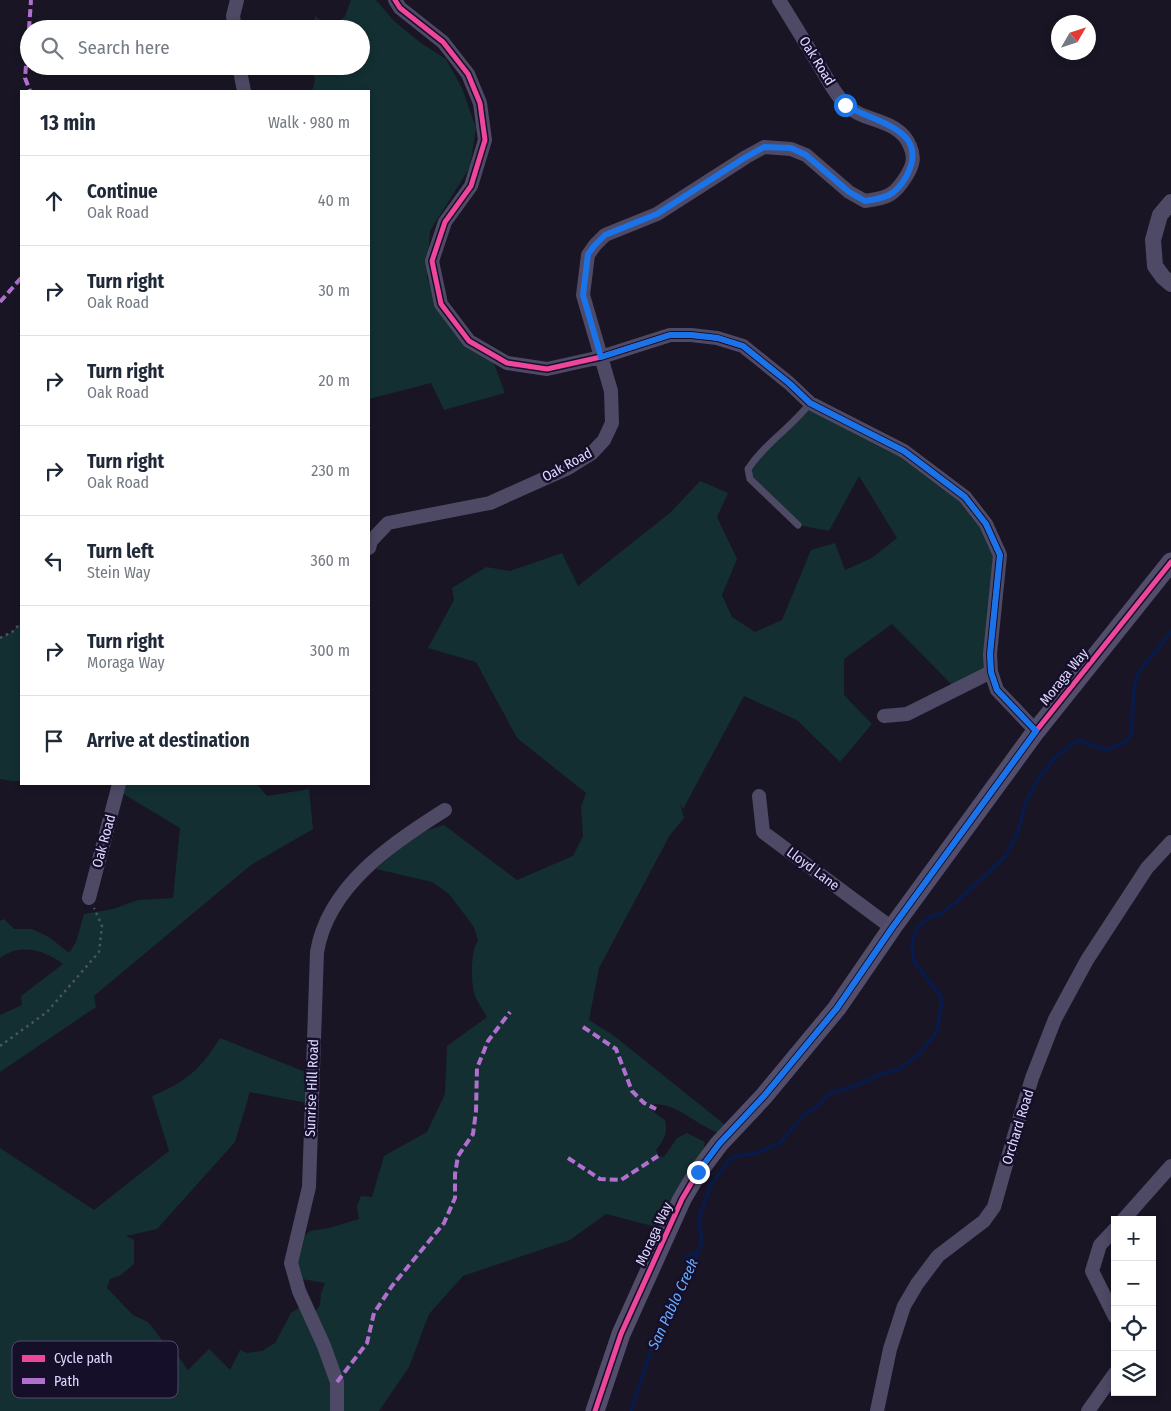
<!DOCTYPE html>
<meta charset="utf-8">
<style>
body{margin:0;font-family:"Fira Sans Condensed",sans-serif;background:#f6f6f7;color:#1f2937}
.controls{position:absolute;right:15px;bottom:15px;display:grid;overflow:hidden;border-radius:0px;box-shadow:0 2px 8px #0003}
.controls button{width:45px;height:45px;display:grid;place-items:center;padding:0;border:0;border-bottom:1px solid #e0e1e3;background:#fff;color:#1f2937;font:25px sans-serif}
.compass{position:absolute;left:1051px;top:15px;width:45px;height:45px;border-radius:50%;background:#fff;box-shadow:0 2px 8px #0003;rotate:51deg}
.stop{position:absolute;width:15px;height:15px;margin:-11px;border:4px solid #1a73e8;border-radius:50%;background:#fff}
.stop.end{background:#1a73e8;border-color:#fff;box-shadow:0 1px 5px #0008}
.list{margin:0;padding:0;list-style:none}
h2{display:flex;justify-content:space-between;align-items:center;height:65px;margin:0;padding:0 20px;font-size:21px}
h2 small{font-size:16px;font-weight:400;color:#747a83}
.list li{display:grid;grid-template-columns:32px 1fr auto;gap:15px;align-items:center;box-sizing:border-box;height:90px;padding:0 20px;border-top:1px solid #e0e1e3}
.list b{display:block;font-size:19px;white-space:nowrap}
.list p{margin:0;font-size:16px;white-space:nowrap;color:#747a83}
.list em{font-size:16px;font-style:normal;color:#747a83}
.icon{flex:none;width:28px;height:28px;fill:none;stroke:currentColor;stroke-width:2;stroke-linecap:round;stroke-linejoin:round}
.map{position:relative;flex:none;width:1171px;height:1411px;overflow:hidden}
.search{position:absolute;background:#fff;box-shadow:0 2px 8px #0003;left:20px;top:20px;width:350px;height:55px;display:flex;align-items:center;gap:12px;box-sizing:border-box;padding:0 18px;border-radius:28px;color:#747a83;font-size:19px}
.panel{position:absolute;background:#fff;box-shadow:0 2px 8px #0003;left:20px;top:90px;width:350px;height:695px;border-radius:0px}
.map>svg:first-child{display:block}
.green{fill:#132f32}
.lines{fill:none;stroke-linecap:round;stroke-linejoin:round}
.stream{stroke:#0a1a47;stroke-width:4}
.path{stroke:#495565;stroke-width:2.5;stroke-dasharray:2.5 4;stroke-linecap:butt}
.service{stroke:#4e4a65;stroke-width:7}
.minor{stroke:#4e4a65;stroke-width:14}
.tertiary{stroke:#4e4a65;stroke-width:16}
.secondary{stroke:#514d6a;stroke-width:19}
.quiet{stroke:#b36fd0;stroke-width:4;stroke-dasharray:8 4;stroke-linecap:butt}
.cycleway-casing{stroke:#160f2a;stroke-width:8}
.cycleway{stroke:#ed469a;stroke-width:5}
.route{stroke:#1a73e8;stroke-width:6}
.labels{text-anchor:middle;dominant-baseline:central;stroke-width:5;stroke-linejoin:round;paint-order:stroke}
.street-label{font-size:14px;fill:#e0d8ff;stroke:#160f2a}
.water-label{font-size:15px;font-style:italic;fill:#66abff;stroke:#160f2a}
.key{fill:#160f2a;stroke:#534b6a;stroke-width:1}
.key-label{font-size:14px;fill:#e0d8ff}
</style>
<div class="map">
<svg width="1171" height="1411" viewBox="0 0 1171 1411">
<rect width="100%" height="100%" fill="#191524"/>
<path class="green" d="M 351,0 L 376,0 L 394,21 L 421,43 L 446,59 L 462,88 L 476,128 L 470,167 L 430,231 L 427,277 L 437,307 L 493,361 L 505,393 L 444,410 L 431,383 L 369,399 L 369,91 L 312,91 L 315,79 L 310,66 L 361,66 L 361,29 L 314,29 L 315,16 L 332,28 L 345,16 Z
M 810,403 L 833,413 L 965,497 L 1000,555 L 991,672 L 956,689 L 892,624 L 844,659 L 844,695 L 872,724 L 840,762 L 797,720 L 744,696 L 683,809 L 680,803 L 684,818 L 670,835 L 599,968 L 589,1020 L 613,1035 L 729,1128 L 719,1133 C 696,1126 675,1100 649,1105 L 655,1113 L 665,1120 C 668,1133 664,1140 656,1150 L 659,1156 L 664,1157 L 677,1138 L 687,1133 L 705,1142 L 703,1153 L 668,1230 L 606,1214 L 570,1240 L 463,1276 L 429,1314 L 409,1367 L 379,1411 L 0,1411 L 0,1148 L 94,1210 L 169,1151 L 152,1096 C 186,1082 201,1069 220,1038 L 313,1075 L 312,1104 L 250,1092 L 235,1142 L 157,1229 L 126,1236 L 134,1240 L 134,1264 L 121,1275 L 110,1279 L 107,1288 L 133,1315 L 148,1322 L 162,1340 L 176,1353 L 188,1370 L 209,1349 L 230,1370 L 240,1350 L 247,1353 L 262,1351 L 275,1343 L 291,1313 L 305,1304 L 311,1317 L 320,1305 L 321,1293 L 325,1283 L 296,1278 L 296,1243 L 310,1231 L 329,1228 L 359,1219 L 357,1206 L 361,1196 L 372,1197 L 384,1156 L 427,1132 L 445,1094 L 447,1046 L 487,1017 C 483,1010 478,1003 475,996 C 471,985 470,950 478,941 L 474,927 L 449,894 L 432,882 L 376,869 L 416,834 L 444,825 L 517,880 L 573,856 L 583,836 L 581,807 L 586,793 L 517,738 L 476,662 L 428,648 L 454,600 L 452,588 L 486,567 L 510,571 L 562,553 L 578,586 L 671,512 L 700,481 L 728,493 L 717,517 L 737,559 L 722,595 L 732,617 L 755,632 L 782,620 L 811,550 L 835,543 L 845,570 L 872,558 L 897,538 L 859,476 L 829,531 L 798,525 L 750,479 L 748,469 Z
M 21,592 L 21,781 L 12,781 L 0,779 L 0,638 L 12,632 L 21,623 Z
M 119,784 L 257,784 L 267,796 L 309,789 L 313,829 L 251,865 L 94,996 L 96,1007 L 0,1072 L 0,1015 L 22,1005 L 21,996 L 63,964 C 44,950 20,943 0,958 L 0,921 L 4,919 L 14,929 L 32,929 L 49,937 L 69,953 L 76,942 L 84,914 L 113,909 L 138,900 L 173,898 L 180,828 L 117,790 Z"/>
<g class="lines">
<path class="stream" d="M 684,1258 L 697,1253
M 631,1411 L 653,1344 L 684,1285 L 702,1242 L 699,1218 L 711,1184 L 732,1157 L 756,1153 L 779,1144 L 806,1113 L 817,1107 L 830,1093 L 857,1085 L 883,1073 L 898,1070 L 918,1055 L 937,1032 L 941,1006 L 941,997 L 914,961 L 912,943 L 918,926 L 928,918 L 942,913 L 954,904 L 1005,857 L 1018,832 L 1025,804 L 1036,782 L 1052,761 L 1069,746 L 1079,740 L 1106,750 L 1124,743 L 1131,735 L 1134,688 L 1138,673 L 1171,632"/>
<path class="path" d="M 0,638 L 12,632 L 21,623
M 0,1046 L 47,1012 L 99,952 L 102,926 L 94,908"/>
<path class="service" d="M 798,525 L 750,479 L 748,469 C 765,443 792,427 810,403"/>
<path class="minor" d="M 395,0 L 400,8 L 443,42 L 468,74 L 480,103 L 485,140 L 471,186 L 445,222 L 432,261 L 441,304 L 469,341 L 507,363 L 547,369 L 601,357 L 670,335 L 691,335 L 717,338 L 743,346 L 789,383 L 810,403 L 904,451 L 965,497 L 986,524 L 1000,555 L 990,654 L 991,672 L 997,690 L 1036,731
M 235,29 L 233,16 L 237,0
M 239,66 L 244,91
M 369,548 L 371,541 L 388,523 L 490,503 L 568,468 L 592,453 L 604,440 L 612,423 L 611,391 L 583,295 L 588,255 L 595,245 L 605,235 L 657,214 L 746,157 L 764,147 L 791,149 L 806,155 L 849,192 L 865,201 C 888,198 895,195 907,175 C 913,165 915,157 910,146 C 899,118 863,123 845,104 C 834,93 827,78 819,65 C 806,44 793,22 779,0
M 884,716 L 907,714 L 991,672
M 759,796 L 763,832 L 892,928
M 89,898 L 119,784
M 1123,1220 L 1171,1166
M 1115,1229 L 1100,1245 L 1092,1271 L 1115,1317
M 337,1411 L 337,1382 L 324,1346 L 299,1291 L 291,1263 L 309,1187 L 317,952 C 328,886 392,843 445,810
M 877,1411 L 890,1349 L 904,1306 L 917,1284 L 938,1256 L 984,1221 L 994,1207 L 1015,1133 L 1032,1078 L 1055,1019 L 1087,960 L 1147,868 L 1171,842
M 1088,1411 L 1115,1373"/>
<path class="tertiary" d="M 1171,202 L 1160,215 L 1153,240 L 1155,266 L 1163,277 L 1171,284"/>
<path class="secondary" d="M 595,1411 L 621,1334 L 682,1199 L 698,1172 L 719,1144 L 764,1096 L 837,1008 L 892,928 L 1036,731 L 1171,562"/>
<path class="quiet" d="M 29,29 L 31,0
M 29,30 L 25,78 L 30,91
M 0,302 L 21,278
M 583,1027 L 616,1049 L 632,1091 L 644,1103 L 656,1109
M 568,1158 L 600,1179 L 621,1180 L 658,1156
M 337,1382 L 367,1343 L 374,1313 L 392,1286 L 444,1223 L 455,1198 L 455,1174 L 458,1156 L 473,1134 L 476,1111 L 477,1068 L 488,1041 L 510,1012"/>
<defs>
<path id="cycleway" d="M 395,0 L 400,8 L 443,42 L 468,74 L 480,103 L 485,140 L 471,186 L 445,222 L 432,261 L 441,304 L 469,341 L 507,363 L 547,369 L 601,357 L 670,335 L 691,335 L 717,338 L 743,346 L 789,383 L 810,403 L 904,451 L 965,497 L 986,524 L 1000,555 L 990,654 L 991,672 L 997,690 L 1036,731
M 595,1411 L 621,1334 L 682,1199 L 698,1172 L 719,1144 L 764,1096 L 837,1008 L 892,928 L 1036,731 L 1171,562"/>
</defs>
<use href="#cycleway" class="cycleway-casing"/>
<use href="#cycleway" class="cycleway"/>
</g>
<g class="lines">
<path class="route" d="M 698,1172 L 719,1144 L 764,1096 L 837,1008 L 892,928 L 1036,731 L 997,690 L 991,672 L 990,654 L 1000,555 L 986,524 L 965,497 L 904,451 L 810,403 L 789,383 L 743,346 L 718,338 L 691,335 L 670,335 L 601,357 L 583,295 L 588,254 L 595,245 L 605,235 L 657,214 L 746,157 L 764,147 L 791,148 L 806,155 L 849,192 L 865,201 C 885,198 895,196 906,177 C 932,129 875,123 845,105"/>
</g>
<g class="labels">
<g class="street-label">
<text transform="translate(817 61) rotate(58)">Oak Road</text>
<text transform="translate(567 465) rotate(-29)">Oak Road</text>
<text transform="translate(1064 677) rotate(-51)">Moraga Way</text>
<text transform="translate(104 841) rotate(-75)">Oak Road</text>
<text transform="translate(813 869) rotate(37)">Lloyd Lane</text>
<text transform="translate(312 1088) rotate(-88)">Sunrise Hill Road</text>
<text transform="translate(1018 1127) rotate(-73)">Orchard Road</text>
<text transform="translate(654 1234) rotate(-65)">Moraga Way</text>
</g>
<g class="water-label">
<text transform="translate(673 1304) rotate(-65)">San Pablo Creek</text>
</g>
</g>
<rect x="12" y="1341" width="166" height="57" rx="8" class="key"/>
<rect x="22" y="1355" width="23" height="7" fill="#ed469a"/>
<rect x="22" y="1378" width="23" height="6" fill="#b36fd0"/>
<g class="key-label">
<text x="54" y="1363">Cycle path</text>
<text x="54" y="1386">Path</text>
</g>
</svg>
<div class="controls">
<button>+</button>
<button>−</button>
<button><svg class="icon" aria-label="locate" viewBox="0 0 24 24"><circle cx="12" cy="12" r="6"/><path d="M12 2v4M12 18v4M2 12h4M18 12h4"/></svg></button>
<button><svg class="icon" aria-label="layers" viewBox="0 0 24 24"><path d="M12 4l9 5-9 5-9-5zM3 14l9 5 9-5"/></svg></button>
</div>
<svg class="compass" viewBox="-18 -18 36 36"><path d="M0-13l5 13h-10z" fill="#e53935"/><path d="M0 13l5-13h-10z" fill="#747a83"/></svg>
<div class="stop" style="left:845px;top:105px"></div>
<div class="stop end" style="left:698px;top:1172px"></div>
<div class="search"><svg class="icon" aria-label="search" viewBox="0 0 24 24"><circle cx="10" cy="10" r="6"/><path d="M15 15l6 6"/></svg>Search here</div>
<section class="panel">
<h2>13 min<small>Walk · 980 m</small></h2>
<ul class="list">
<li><svg class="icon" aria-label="ahead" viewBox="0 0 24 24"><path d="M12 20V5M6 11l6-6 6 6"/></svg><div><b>Continue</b><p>Oak Road</p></div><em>40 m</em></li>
<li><svg class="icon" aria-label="right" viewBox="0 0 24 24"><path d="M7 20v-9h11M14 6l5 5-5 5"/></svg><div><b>Turn right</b><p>Oak Road</p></div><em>30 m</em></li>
<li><svg class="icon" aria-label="right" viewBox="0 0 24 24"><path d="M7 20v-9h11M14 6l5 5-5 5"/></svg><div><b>Turn right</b><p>Oak Road</p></div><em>20 m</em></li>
<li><svg class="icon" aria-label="right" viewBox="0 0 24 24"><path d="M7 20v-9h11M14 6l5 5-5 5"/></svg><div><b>Turn right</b><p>Oak Road</p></div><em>230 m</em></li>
<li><svg class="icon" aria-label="left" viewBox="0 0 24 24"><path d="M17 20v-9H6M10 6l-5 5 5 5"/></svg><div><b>Turn left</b><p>Stein Way</p></div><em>360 m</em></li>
<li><svg class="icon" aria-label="right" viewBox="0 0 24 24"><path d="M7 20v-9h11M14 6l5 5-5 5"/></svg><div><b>Turn right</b><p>Moraga Way</p></div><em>300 m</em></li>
<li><svg class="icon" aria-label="arrive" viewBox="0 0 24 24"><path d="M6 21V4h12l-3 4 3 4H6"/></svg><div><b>Arrive at destination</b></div></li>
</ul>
</section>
</div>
